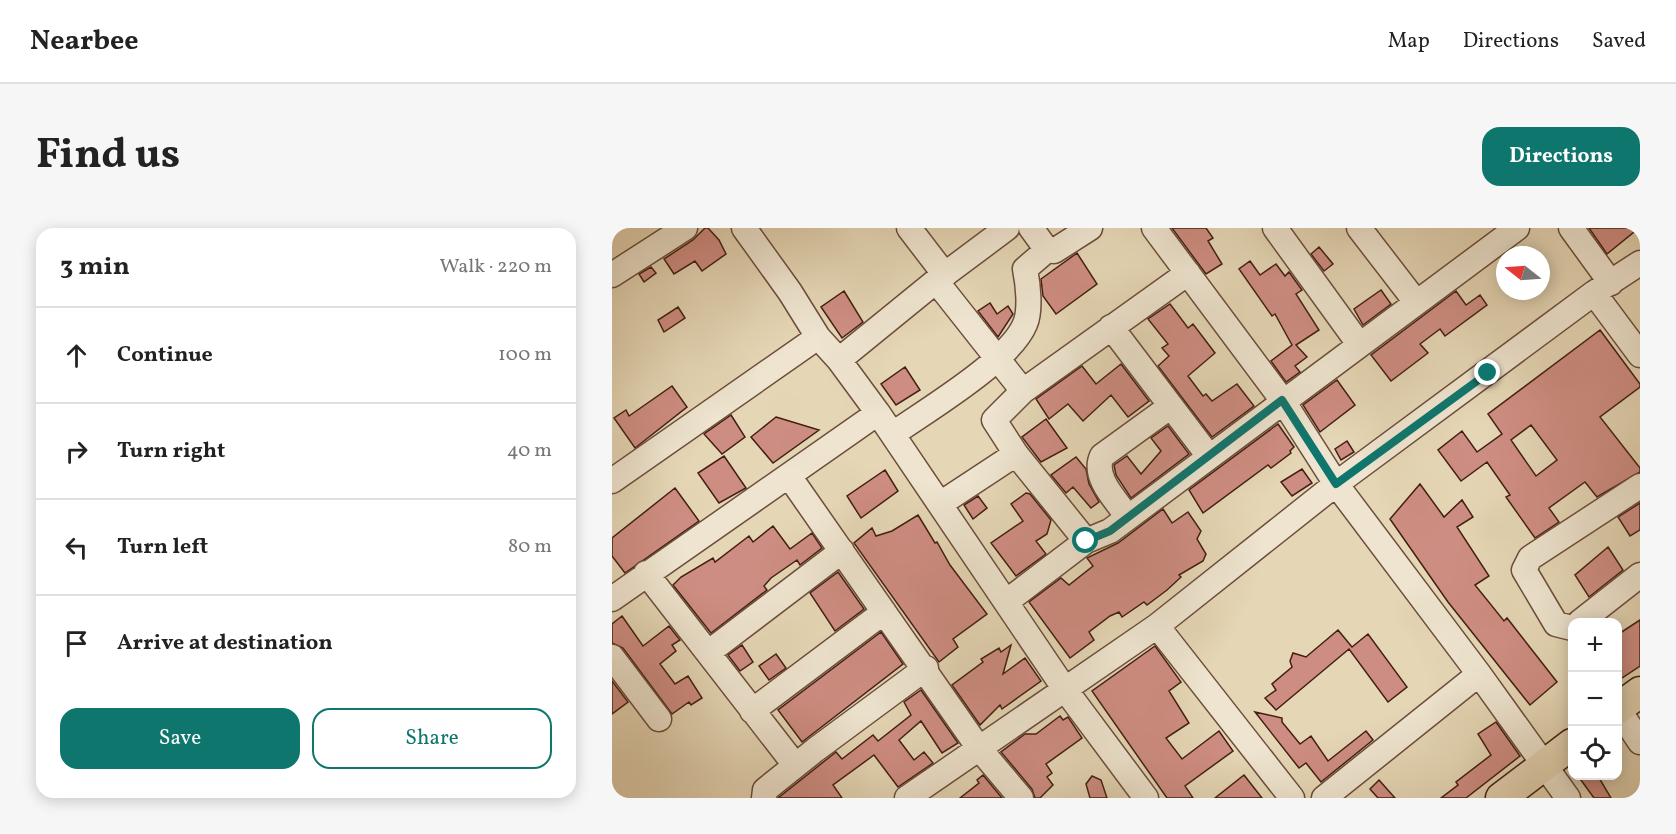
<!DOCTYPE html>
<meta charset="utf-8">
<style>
body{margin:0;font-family:Vollkorn,serif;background:#f6f6f6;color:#222}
.controls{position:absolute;right:18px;bottom:18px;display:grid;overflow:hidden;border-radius:12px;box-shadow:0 3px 15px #0003}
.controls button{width:54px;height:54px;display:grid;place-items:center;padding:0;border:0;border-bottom:2px solid #e0e0e0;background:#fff;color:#222;font:30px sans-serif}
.compass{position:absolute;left:884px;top:18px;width:54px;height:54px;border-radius:50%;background:#fff;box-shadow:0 3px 15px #0003;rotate:287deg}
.stop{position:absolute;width:18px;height:18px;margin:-14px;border:4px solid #0f766e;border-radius:50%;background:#fff}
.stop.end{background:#0f766e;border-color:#fff;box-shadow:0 2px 6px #0008}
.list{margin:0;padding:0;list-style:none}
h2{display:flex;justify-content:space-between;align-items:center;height:78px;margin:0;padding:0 24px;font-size:26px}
h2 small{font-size:20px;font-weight:400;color:#767676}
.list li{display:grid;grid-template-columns:39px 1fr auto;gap:18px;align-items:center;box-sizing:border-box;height:96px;padding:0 24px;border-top:2px solid #e0e0e0}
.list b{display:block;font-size:22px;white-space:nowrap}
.list em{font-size:20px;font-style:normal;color:#767676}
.actions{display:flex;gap:12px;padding:18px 24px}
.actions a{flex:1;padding:14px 0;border:2px solid #0f766e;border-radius:18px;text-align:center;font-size:21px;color:#0f766e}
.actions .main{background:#0f766e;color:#fff}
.icon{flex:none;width:33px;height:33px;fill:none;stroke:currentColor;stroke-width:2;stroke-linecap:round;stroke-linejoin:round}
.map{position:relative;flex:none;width:1028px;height:570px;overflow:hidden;border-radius:18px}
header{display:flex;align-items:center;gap:36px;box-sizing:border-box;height:84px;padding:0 30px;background:#fff;border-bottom:2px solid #e0e0e0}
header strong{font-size:28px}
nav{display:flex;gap:33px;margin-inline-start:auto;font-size:21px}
.intro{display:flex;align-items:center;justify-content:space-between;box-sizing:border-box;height:144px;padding:0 36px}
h1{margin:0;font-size:42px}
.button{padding:15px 27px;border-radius:18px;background:#0f766e;color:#fff;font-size:21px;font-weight:700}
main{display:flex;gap:36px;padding:0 36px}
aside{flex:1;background:#fff;border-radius:18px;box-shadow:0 3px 15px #0003}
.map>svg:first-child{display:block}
.building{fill:#ce8d82;stroke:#431f13;stroke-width:1.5;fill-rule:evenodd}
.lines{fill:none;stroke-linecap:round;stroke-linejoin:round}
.minor-casing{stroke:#6c4d3c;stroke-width:27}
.major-casing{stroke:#431f13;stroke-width:33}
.minor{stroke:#eee4cf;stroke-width:24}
.major{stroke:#e5d6b5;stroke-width:30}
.route{stroke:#0f766e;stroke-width:8}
</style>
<header>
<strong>Nearbee</strong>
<nav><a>Map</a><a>Directions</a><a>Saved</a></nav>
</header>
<div class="intro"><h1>Find us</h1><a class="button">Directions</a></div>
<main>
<aside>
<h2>3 min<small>Walk · 220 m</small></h2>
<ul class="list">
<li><svg class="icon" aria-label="ahead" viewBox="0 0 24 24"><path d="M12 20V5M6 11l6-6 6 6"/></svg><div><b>Continue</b></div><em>100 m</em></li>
<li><svg class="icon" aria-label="right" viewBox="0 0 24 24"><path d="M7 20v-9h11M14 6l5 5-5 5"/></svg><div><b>Turn right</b></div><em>40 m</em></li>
<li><svg class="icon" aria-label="left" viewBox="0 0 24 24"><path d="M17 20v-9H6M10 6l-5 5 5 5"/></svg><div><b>Turn left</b></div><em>80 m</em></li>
<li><svg class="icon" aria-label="arrive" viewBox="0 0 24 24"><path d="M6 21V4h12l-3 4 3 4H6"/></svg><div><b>Arrive at destination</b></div></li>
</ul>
<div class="actions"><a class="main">Save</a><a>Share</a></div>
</aside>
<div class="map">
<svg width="1028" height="570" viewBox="0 0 1028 570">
<rect width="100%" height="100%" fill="#e5d6b5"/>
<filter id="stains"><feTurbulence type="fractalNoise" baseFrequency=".00333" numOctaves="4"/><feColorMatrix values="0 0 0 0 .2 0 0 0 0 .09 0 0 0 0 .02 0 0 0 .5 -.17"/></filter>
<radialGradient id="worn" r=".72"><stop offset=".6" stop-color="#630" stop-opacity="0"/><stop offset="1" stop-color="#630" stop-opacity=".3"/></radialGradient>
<path class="building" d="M 93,0 L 96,0 L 107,12 L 114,26 L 90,43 L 83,33 L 62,46 L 52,31 L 81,12 Z
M 560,0 L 594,0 L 601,10 L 596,13 L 610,36 L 594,46 Z
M 977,0 L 1027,0 L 995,26 Z
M 707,19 L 721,36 L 712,43 L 699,26 Z
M 465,25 L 485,56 L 444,86 L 431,68 L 429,51 Z
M 638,33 L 648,47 L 664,36 L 673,48 L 677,44 L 690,62 L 684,66 L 707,102 L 684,117 L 695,129 L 683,138 L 688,144 L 674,154 L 659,133 L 680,117 L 663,86 L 660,88 L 627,41 Z
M 39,39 L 44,45 L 32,54 L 27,46 Z
M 769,62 L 779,76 L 751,97 L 742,81 Z
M 232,63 L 251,94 L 230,110 L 209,79 Z
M 844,63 L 854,77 L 868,67 L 875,77 L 833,108 L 828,101 L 808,116 L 816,125 L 779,153 L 759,127 Z
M 378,75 L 385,86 L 396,78 L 401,86 L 386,109 L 366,83 Z
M 558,76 L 576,100 L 581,96 L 603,125 L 576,148 L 591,168 L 594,166 L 600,173 L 625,156 L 642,178 L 600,209 L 546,138 L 557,128 L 550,120 L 556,116 L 536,91 Z
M 66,79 L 73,90 L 52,104 L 46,92 Z
M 988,102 L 1028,156 L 1028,159 L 988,189 L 1028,240 L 1028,244 L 985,269 L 973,254 L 937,280 L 947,294 L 923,310 L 894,269 L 898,267 L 875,234 L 849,253 L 826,222 L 850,203 L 865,224 L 890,206 L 876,186 ZM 919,197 L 945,232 L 924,248 L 899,212 Z
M 509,136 L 537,173 L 516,189 L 499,167 L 471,193 L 456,176 L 437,191 L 424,171 L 470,138 L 484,156 Z
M 293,139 L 308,162 L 284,177 L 269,156 Z
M 725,152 L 743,177 L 708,204 L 691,177 Z
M 60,158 L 75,179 L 23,220 L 2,190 L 14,182 L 17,188 Z
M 119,187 L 133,209 L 110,226 L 92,206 Z
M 164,189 L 207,202 L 161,235 L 139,209 Z
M 434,191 L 455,220 L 429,234 L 410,209 Z
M 666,196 L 682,219 L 678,223 L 679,225 L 659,240 L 656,237 L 591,285 L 577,262 Z
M 556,198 L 577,226 L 519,270 L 504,247 L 502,237 L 515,228 L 529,246 L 549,223 L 539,210 Z
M 735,213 L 742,224 L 729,232 L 723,221 Z
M 112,228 L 134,260 L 107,275 L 86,245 Z
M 464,229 L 474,241 L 477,256 L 487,274 L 479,280 L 461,259 L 454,265 L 439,247 Z
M 690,241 L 700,255 L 680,268 L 669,254 Z
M 273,242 L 286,263 L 249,290 L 235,268 Z
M 808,256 L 832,289 L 850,272 L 861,289 L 845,299 L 877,348 L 863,357 L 892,393 L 895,390 L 945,454 L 918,477 L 836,374 L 778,291 Z
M 63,260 L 87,293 L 13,345 L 0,328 L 0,310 Z
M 414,265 L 418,266 L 439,292 L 435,306 L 424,313 L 434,326 L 404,348 L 379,315 L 411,293 L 399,276 Z
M 366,268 L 375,280 L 361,291 L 352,277 Z
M 1028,275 L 1028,302 L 1018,308 L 1006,289 Z
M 551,281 L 560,295 L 576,284 L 589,303 L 585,311 L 594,326 L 591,333 L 567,347 L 569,349 L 555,362 L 535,377 L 532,374 L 510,389 L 507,384 L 498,388 L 477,404 L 482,412 L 458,430 L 417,374 L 449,350 L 457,357 L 481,338 L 475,330 L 506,315 Z
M 306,287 L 323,315 L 325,314 L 338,337 L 375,386 L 341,411 L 346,419 L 327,434 L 242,315 L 260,300 L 264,308 L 280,303 Z
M 161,298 L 178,321 L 200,305 L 210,320 L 188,337 L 185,332 L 159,350 L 152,358 L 155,362 L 99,405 L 61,357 L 69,349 L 101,330 L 103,334 L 137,308 L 141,314 Z
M 996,319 L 1011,342 L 977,369 L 963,347 Z
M 226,344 L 252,381 L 223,403 L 198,365 Z
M 10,388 L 31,418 L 57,398 L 68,412 L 60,417 L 64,423 L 48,436 L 63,456 L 76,448 L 90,470 L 79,477 L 77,474 L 60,486 L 11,420 L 0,415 L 0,396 Z
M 1028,392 L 1028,438 L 1010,450 L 1005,443 L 1005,407 Z
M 726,402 L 740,419 L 756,406 L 795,459 L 776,474 L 737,421 L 664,482 L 653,470 L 664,462 L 660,456 L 680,439 L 678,433 L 681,425 L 694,429 Z
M 269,404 L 291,436 L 190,514 L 166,482 Z
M 130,417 L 141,434 L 128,443 L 116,427 Z
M 399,417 L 391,446 L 413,430 L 429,453 L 390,481 L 388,477 L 368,497 L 340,457 L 371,434 L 369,431 L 387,420 L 389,424 Z
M 543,418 L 569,454 L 557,463 L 577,495 L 554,510 L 570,531 L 607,503 L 621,523 L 573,558 L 581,570 L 555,570 L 480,463 Z
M 164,426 L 174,440 L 157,452 L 147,438 Z
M 0,453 L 16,474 L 0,486 Z
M 309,462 L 346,515 L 330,525 L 309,493 L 287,512 L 302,532 L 312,524 L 321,535 L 286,559 L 262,527 L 221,557 L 230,570 L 166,570 L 224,524 L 230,531 L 261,507 L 266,513 L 299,487 L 292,474 Z
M 643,484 L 670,490 L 670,494 L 688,516 L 699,508 L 716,533 L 754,503 L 761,512 L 709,554 L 694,535 L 687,540 Z
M 448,488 L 451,492 L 456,489 L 470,510 L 434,536 L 440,545 L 435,549 L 441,557 L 428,570 L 423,570 L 420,561 L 389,524 L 413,506 L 424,506 Z
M 884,494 L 908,528 L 854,570 L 829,570 L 846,557 L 844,554 L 879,527 L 866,506 Z
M 371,547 L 390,570 L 348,570 L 367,555 L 365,552 Z
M 632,547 L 650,570 L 603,570 Z
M 480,548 L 489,552 L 495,570 L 478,570 L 474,556 Z
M 966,548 L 986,548 L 999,570 L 982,570 Z
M 767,552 L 783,570 L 766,570 L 758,561 Z"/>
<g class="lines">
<defs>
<path id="minor" d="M 132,0 L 178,64 L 206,109 L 227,132 L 266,185 L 452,460 L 534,570
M 297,0 L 333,47
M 419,0 L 435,22
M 542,0 L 671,173 L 724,256 L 867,446 L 956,570
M 663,0 L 747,116
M 747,0 L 804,74
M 959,0 L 999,55
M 0,47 L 73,0
M 324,53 L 411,163
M 982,65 L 1028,127
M 499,99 L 596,227
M 227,132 L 324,53 L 395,0
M 281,206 C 315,182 398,133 413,96 C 419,82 416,56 413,41 L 435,22 L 442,23 L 478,0
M 177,248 L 366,519 L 409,570
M 0,253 L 206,109
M 328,276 L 404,226
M 516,289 C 504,272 480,249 490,228 L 559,178
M 474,313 L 404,226 L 382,192 L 411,163 L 576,45
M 34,345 L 183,537
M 0,371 L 266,185
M 394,374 L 474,313 L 498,303 L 905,0
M 968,394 L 1028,347
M 545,398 L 680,570
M 960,400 L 944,396 L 912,342 L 918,330 L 1028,258
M 97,424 L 230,323
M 0,429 L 47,491
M 1006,481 L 1028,514
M 140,483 L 272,384
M 152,570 L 153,562 L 203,522 L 314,440
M 295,570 L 545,398 L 724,256 L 982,65 L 1028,35
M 712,570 L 867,446"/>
<path id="major" d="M 1005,481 L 1028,464
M 889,570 L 960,516"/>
</defs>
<use href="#minor" class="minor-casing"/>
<use href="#major" class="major-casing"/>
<use href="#minor" class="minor"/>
<use href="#major" class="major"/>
</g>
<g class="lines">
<path class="route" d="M 474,313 L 498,303 L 670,172 L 724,256 L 876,145"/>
</g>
<rect width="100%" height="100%" filter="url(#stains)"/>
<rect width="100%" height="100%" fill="url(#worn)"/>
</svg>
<div class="controls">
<button>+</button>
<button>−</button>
<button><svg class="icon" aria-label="locate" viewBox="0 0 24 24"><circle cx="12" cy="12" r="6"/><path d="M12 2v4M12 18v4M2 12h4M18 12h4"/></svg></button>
</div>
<svg class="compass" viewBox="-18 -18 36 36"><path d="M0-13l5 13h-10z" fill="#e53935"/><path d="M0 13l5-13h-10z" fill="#767676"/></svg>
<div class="stop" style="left:474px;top:313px"></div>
<div class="stop end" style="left:876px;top:145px"></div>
</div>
</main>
